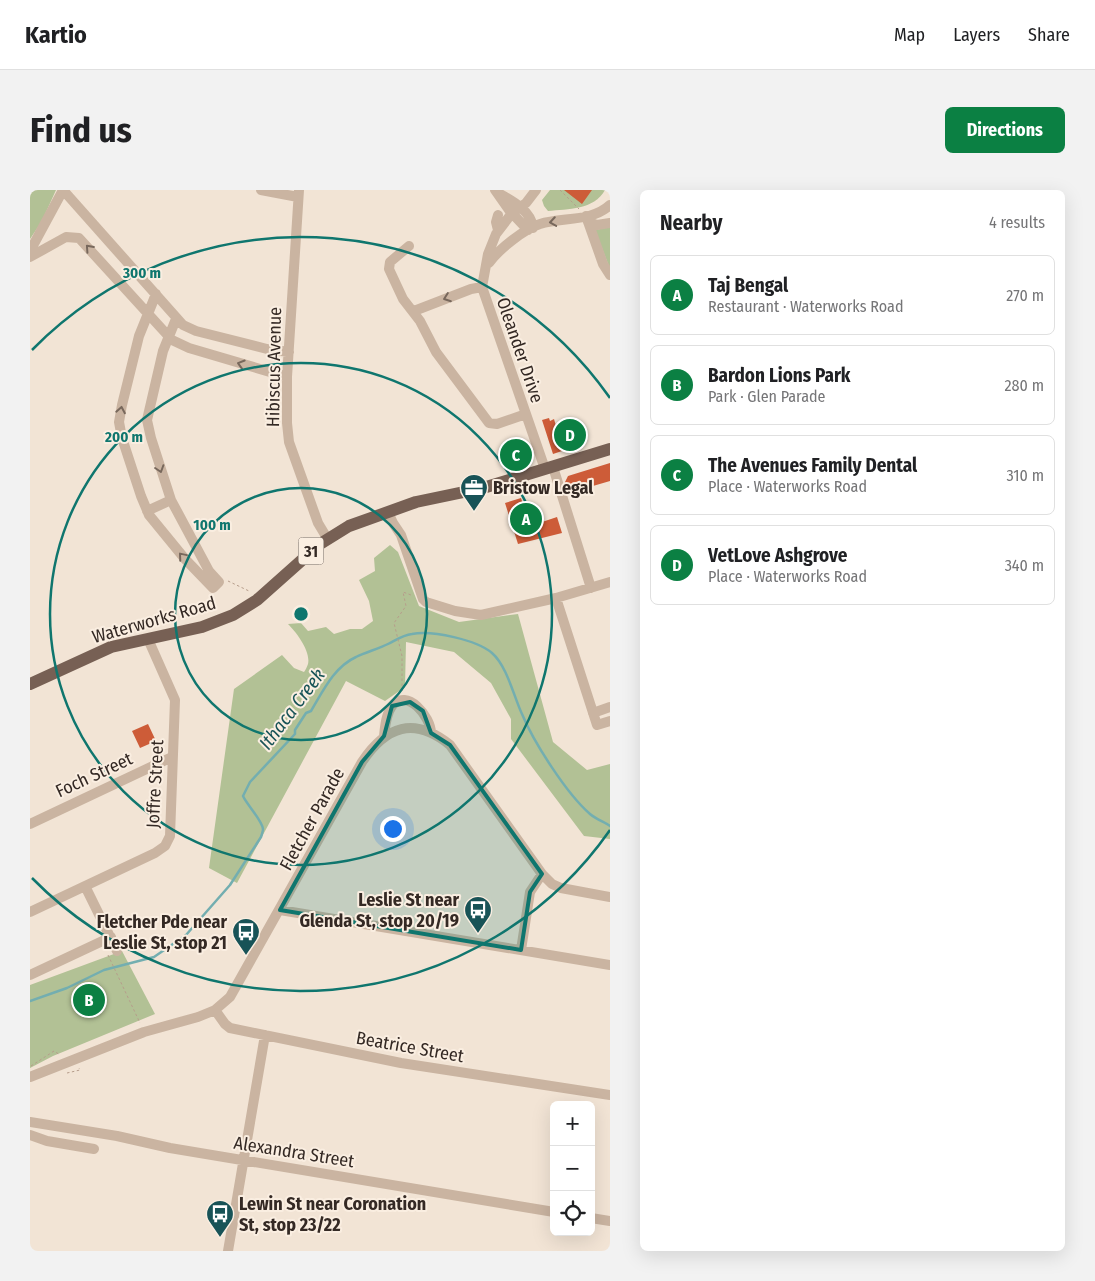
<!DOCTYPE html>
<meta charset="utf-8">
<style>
body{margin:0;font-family:"Fira Sans Condensed",sans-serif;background:#f2f2f2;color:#202124}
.controls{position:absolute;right:15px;bottom:15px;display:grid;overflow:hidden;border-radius:8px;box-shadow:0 5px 20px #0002}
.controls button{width:45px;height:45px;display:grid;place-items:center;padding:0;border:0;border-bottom:1px solid #e0e0e0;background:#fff;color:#202124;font:25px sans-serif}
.you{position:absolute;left:362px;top:638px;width:18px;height:18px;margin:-12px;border:4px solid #fff;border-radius:50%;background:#1a73e8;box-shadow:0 0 0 8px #1a73e833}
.badge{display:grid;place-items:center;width:32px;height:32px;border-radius:50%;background:#0b8043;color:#fff;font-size:16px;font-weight:700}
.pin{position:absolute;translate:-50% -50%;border:2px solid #fff;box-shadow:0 1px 5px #0006}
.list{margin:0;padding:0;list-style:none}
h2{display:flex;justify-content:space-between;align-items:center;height:65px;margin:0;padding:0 20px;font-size:21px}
h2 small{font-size:16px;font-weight:400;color:#757577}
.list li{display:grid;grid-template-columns:32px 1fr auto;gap:15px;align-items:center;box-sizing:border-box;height:80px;margin:0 10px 10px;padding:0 10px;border:1px solid #e0e0e0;border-radius:8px}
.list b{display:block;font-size:19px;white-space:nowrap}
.list p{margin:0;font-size:16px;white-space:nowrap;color:#757577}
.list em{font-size:16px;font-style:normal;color:#757577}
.icon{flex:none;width:28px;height:28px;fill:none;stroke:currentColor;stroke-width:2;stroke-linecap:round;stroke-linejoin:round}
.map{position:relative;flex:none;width:580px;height:1061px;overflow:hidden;border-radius:8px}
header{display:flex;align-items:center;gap:30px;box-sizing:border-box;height:70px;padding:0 25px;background:#fff;border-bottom:1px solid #e0e0e0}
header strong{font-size:24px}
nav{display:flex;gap:28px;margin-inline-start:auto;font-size:18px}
.intro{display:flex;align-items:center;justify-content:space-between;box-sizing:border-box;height:120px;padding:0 30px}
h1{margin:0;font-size:35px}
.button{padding:12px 22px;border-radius:8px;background:#0b8043;color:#fff;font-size:18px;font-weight:700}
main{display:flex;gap:30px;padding:0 30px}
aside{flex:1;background:#fff;border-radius:8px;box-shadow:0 5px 20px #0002}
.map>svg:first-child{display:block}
.green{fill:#b2c195}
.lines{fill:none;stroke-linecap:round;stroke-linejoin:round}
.stream{stroke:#73aeb0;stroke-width:2.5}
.building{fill:#cd5c38}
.path{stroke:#b69d8b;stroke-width:1;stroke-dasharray:2.5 2.5;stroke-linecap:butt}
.minor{stroke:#cab4a1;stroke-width:10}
.major{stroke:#776054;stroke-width:12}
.oneway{stroke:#78685c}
.marked{fill:#0f766e;fill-opacity:0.2;stroke:#0f766e;stroke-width:4;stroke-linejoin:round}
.ring{fill:none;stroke:#0f766e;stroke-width:2.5}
.labels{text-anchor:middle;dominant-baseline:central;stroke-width:4;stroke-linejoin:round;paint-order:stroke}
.shield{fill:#faeee1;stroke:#6f645d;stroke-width:1}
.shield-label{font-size:16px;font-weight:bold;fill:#342924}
.street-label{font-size:18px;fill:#342924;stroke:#faeee1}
.poi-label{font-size:18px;font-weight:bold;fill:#342924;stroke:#faeee1;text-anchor:start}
.water-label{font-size:19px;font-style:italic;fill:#185357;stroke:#faeee1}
.centre{fill:#0f766e;stroke:#faeee1;stroke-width:2.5}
.ring-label{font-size:15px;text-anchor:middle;font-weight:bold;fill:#0f766e;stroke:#faeee1;stroke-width:4;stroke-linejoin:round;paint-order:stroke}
</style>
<header>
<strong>Kartio</strong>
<nav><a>Map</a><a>Layers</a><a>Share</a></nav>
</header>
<div class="intro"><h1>Find us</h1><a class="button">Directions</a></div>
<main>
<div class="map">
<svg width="580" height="1061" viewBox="0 0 580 1061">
<rect width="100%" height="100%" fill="#f2e4d5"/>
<path class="green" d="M 0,0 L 26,0 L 12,31 L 0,49 Z
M 520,0 L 575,0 C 564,20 538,19 518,21 L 514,16 L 512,10 Z
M 580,37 L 580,79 L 565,40 Z
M 360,355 L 368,362 L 389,416 L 429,432 L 488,424 L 523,552 L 557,580 L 580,574 L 580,649 L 554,646 L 481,549 L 481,529 L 461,493 L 424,462 L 376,452 L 375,497 L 355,511 L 316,491 L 207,693 L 179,678 L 204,499 L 252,465 L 264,478 L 274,482 C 276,479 277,477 278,474 C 281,461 266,442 258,434 L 271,433 L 278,441 L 296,437 L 304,444 L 320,439 L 332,439 L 343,431 L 339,411 L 329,390 L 345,381 L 344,368 Z
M 92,761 L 125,824 L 23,866 L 0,878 L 0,795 Z"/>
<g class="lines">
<path class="stream" d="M 0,811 L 37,798 L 74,780 L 124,767 L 156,745 L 200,695 L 231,647 C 232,644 233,641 233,639 C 232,630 217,615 213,606 L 220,592 L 265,544 L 265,540 L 276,523 L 281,521 C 293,501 304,477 326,467 C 336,462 348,459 358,454 C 366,450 373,445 382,444 C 402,440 447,450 462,463 C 477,476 484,507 492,524 C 504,553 537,604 560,624 C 566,629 574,632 580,636"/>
</g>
<path class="building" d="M 534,0 L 562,0 L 552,14 Z
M 519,228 L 520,231 L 524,229 L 526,236 L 540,232 L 553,254 L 523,264 L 512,230 Z
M 491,253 L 497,269 L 494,270 L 494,272 L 479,277 L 476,267 L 478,267 L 477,264 L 480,263 L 478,257 Z
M 580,273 L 580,291 L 539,303 L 535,292 L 538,286 Z
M 491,308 L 500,336 L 527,327 L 532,343 L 488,354 L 475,313 Z
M 118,534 L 126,551 L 110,558 L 102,541 Z"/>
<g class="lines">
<path class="path" d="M 530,0 L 549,19
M 198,391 L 219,401
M 372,501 L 372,466 L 364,433 L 376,416 L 373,402 L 381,405
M 78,765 L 110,833
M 1,876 L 24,861 L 30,865
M 37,883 L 50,880 L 49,878"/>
<path class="minor" d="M 33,0 L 153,135 L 166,141 L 237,159 L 259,162
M 231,0 L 268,7
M 269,0 L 257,187 L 257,233 L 259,252 L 288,333 L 297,348
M 465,0 L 479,20 L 498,40
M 506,0 L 496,13 L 482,23 L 466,44 L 458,64 L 452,97 L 515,279
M 470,4 C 483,11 502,22 503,38
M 468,25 L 466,32 L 468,40
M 556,26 L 573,74 L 580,85
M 558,32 L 567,35 L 580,33
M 379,56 L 360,72 L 359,79 L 373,109 L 390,131 L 406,162 L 459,233 L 467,234 L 496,224
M 0,61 L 33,0
M 0,67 L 36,47 L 49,48 L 142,150 L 159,158 L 257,187
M 459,73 C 468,60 494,39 510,34 C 533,27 562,32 580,15
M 126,104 L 109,146 L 92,215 L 89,232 L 92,248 L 111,306 L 119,325 L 155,369 L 183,398 L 189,392 L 179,381 L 141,310 L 121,248 L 117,230 L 133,161 L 146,129
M 384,121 L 441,99 L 452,97
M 523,277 L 561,398
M 117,321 L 141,310
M 358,322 L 363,333 L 371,345 L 393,409 L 396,412 L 425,421 L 451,425 L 526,408 L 580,392
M 526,408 L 567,535 L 580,531
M 563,523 L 580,517
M 354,546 C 355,537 356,524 362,516 C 377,497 401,527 401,543
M 0,634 L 142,567
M 55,696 L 87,761
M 250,720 L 580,775
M 0,722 L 125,663 L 135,656 L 140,646 L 145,510 L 118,449
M 491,760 L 500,702 L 512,684
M 0,785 L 81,747
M 185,820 L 195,834 L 200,838 L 371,873 L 580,905
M 0,887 L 114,842 L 168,827 L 185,820 L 200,807 L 332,572 C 356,536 384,526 420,555 L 512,684 L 522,694 L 531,698 L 580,707
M 0,932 L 87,946 L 140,958 L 524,1022
M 0,945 L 17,951 L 64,959
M 561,1028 L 580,1031
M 198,1061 L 235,845"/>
<path class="major" d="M 0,494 L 81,457 L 172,437 L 203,425 L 227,410 L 290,354 L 319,336 L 386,312 L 453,298 L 580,259"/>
</g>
<defs><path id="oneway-chevron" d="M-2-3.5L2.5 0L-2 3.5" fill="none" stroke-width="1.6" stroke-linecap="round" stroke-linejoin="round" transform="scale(1.25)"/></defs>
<g class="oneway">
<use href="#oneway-chevron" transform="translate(523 32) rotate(171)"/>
<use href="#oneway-chevron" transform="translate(59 58) rotate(-132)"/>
<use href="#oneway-chevron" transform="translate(417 108) rotate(160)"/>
<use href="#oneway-chevron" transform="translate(211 174) rotate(-163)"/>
<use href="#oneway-chevron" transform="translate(91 220) rotate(-80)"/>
<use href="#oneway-chevron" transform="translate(130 279) rotate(72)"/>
<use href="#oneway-chevron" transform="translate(152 366) rotate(-130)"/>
</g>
<path class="marked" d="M 380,512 L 393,521 L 401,543 L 420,555 L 512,684 L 500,702 L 491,760 L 250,720 L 332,572 L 354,546 L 362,516 Z"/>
<g class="ring">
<circle cx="271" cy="424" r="126"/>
<circle cx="271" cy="424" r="251"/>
<path d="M580 640A377 377 0 0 1 2 688M2 160A377 377 0 0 1 580 208"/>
</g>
<defs>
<symbol id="office-pin" viewBox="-11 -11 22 30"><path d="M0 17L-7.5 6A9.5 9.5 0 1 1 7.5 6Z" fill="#185357" stroke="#faeee1"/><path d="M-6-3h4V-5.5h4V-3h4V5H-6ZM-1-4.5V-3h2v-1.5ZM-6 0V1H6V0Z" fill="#fff"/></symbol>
<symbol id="bus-pin" viewBox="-11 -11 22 30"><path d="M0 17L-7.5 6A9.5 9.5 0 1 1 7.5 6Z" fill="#185357" stroke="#faeee1"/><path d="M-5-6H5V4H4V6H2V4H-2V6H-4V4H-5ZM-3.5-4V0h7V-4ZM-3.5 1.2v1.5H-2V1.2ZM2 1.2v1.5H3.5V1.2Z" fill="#fff"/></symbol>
</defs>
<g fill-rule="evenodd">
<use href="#office-pin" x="428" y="282" width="32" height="43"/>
<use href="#bus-pin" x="432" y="704" width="32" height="43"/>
<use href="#bus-pin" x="200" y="726" width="32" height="43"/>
<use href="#bus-pin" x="174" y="1008" width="32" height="43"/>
</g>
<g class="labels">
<rect class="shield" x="268.5" y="347.5" width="25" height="27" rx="4"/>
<g class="shield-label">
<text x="281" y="361">31</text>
</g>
<g class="street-label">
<text transform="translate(490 160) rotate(71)">Oleander Drive</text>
<text transform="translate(244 177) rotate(-89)">Hibiscus Avenue</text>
<text transform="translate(124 430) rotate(-16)">Waterworks Road</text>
<text transform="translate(64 585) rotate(-25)">Foch Street</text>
<text transform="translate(125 594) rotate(-87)">Joffre Street</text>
<text transform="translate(282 629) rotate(-61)">Fletcher Parade</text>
<text transform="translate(380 857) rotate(10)">Beatrice Street</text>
<text transform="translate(264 962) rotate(9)">Alexandra Street</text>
</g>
<g class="poi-label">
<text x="463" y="298">Bristow Legal</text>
<text x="429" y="710" text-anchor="end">Leslie St near<tspan x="429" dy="21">Glenda St, stop 20/19</tspan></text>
<text x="197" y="732" text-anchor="end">Fletcher Pde near<tspan x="197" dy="21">Leslie St, stop 21</tspan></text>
<text x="209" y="1014">Lewin St near Coronation<tspan x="209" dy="21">St, stop 23/22</tspan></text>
</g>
<g class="water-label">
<text transform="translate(262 519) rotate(-53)">Ithaca Creek</text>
</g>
</g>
<circle cx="271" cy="424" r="8" class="centre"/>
<g class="ring-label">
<text x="112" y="88">300 m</text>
<text x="94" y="252">200 m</text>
<text x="182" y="340">100 m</text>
</g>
</svg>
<div class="controls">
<button>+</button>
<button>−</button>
<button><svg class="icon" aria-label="locate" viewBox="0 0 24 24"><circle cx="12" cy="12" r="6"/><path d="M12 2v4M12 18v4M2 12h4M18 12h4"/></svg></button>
</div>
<div class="you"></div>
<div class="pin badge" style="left:496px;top:329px">A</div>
<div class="pin badge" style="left:59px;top:810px">B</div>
<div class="pin badge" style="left:486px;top:265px">C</div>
<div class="pin badge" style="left:540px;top:245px">D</div>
</div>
<aside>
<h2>Nearby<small>4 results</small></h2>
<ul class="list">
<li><span class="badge">A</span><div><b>Taj Bengal</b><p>Restaurant · Waterworks Road</p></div><em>270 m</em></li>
<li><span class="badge">B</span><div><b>Bardon Lions Park</b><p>Park · Glen Parade</p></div><em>280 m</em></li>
<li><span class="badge">C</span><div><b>The Avenues Family Dental</b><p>Place · Waterworks Road</p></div><em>310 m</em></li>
<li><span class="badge">D</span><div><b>VetLove Ashgrove</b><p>Place · Waterworks Road</p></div><em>340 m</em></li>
</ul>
</aside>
</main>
